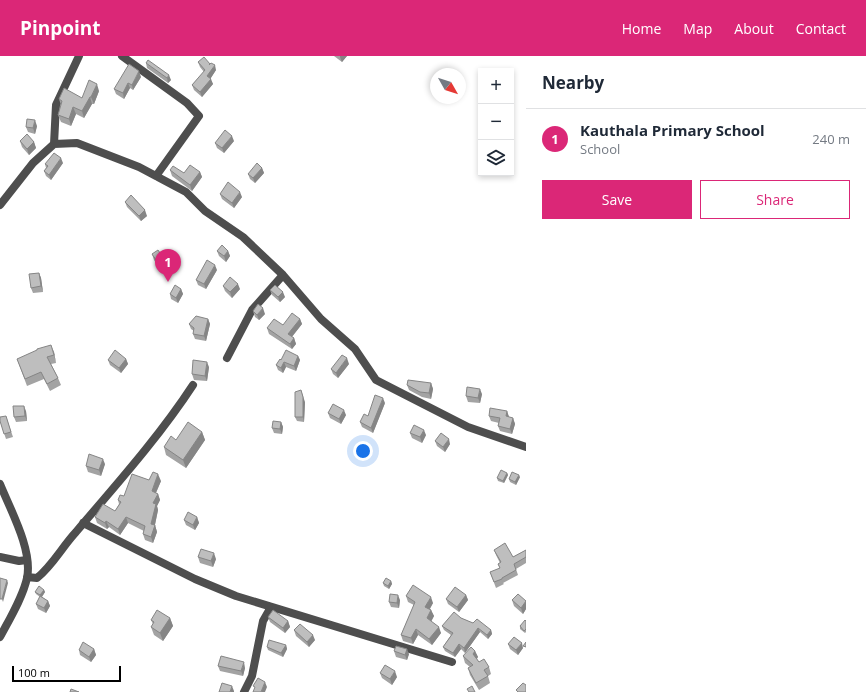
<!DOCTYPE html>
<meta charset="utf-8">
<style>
body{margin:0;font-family:"Open Sans",sans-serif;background:#f2f2f3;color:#1f2937}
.controls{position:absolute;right:12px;top:12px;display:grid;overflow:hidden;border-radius:0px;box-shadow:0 2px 6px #0003}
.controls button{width:36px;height:36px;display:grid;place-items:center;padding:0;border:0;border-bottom:1px solid #e0e1e3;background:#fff;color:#1f2937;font:20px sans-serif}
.compass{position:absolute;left:430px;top:12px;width:36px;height:36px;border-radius:50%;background:#fff;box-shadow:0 2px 6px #0003;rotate:129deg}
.scale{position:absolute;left:12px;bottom:10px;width:109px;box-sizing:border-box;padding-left:4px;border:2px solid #000;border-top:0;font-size:11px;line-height:14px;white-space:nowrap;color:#000;-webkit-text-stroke:3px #fff;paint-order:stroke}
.you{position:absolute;left:363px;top:395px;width:14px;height:14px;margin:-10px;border:3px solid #fff;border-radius:50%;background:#1a73e8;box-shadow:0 0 0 6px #1a73e833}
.badge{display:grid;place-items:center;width:26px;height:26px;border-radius:50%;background:#db2777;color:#fff;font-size:13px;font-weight:700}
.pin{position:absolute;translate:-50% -33px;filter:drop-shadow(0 1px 2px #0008)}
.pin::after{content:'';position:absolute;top:21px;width:14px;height:12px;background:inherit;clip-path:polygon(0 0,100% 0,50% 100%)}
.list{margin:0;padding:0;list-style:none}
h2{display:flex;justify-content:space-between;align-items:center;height:52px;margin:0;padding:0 16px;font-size:17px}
h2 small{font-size:13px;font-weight:400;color:#747a83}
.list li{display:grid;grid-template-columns:26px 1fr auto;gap:12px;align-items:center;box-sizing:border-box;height:60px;padding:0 16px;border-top:1px solid #e0e1e3}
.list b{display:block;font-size:15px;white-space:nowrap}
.list p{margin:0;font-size:13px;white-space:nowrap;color:#747a83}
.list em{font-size:13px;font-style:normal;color:#747a83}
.actions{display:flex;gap:8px;padding:12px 16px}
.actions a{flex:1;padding:9px 0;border:1px solid #db2777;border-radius:0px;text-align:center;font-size:14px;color:#db2777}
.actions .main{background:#db2777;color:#fff}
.icon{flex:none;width:22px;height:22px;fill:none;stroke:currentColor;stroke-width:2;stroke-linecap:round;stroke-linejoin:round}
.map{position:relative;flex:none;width:526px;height:636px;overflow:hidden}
header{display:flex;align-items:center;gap:24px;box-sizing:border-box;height:56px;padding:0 20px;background:#db2777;color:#fff}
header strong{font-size:19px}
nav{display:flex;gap:22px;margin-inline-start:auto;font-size:14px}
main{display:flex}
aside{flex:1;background:#fff}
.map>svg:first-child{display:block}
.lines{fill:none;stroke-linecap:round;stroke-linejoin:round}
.minor{stroke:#4e4e4e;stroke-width:8}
.wall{fill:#a3a3a3}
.shaded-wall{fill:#858585}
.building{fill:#bebebe;stroke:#858585}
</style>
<header>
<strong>Pinpoint</strong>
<nav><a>Home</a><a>Map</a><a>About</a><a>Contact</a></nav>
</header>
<main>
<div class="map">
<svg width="526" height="636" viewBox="0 0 526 636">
<rect width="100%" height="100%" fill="#fff"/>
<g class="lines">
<path class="minor" d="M 122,0 L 187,47 L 199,60 L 156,120
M 54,88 L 56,49 L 79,0
M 0,149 L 33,107 L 54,88 L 77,87 L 139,111 L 186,136 L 205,155 L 243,181 L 283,219 L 321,263 L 355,293 L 376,324 L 468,371 L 526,391
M 227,302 L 252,254 L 283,219
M 0,428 C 10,453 33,494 27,522 C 23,541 9,564 0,581
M 83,467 L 195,523 L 236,540 L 452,606
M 0,501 L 19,505 L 27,504
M 27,521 L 37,522 C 53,509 62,491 76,476 C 116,429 159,381 193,329
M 244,636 L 252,620 L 263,565 L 271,551"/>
</g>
<path class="wall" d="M 334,0 L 347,0 L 342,6 Z
M 198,6 L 216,14 L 210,23 L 213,28 L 202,41 L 194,34 L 192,29 L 204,16 L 200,11 Z
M 146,7 L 171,24 L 168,27 L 147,12 Z
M 141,21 L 133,34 L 130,32 L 124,43 L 116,38 L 114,33 Z
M 99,35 L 94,48 L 92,48 L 84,62 L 76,58 L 71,70 L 61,66 L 58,59 L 61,49 L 59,43 L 82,42 Z
M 37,70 L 35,78 L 28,76 L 26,71 Z
M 20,85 L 34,86 L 36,92 L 29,99 L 22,91 Z
M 234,85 L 224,97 L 217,92 L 215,87 Z
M 63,107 L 51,124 L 46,120 L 44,115 L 46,112 L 45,108 Z
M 262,112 L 264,117 L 255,127 L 250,123 L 248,118 Z
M 170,114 L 184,117 L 200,116 L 202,121 L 192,135 L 172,120 Z
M 220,138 L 242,141 L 234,152 L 222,143 Z
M 125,146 L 147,160 L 141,165 L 127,151 Z
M 217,195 L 228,195 L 230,200 L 226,206 L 219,200 Z
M 152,198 L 166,209 L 160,213 L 154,204 Z
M 217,214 L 206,233 L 198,229 L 196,224 Z
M 39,217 L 41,222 L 43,236 L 33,237 L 31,232 Z
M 223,230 L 240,233 L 232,242 L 225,235 Z
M 181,233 L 183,238 L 178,247 L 171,243 L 170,238 Z
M 270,234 L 285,241 L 280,246 L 272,239 Z
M 253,255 L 265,258 L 259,264 L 255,261 Z
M 208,263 L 210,268 L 206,285 L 195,283 L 193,278 L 194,275 L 191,273 L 189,268 Z
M 300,263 L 302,268 L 292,281 L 294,282 L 296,288 L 292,293 L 269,278 L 267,272 L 283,269 Z
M 54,296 L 56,307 L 51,308 L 58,322 L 61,329 L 50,335 L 44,323 L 27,330 L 17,303 Z
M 298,300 L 300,304 L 296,315 L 286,311 L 283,317 L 278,314 L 276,309 L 281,304 Z
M 126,303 L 128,308 L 121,317 L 110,309 L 108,304 Z
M 349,308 L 338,322 L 333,318 L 331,313 Z
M 209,311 L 207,325 L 194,324 L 192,318 Z
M 431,327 L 433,333 L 431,343 L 422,341 L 409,334 L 407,329 Z
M 482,338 L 480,347 L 468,346 L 466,340 Z
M 305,346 L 304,366 L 297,365 L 295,361 Z
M 385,347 L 373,377 L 362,371 L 360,366 Z
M 26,355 L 27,365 L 16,366 L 14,361 Z
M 507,355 L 509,361 L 513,362 L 515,368 L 512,378 L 500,375 L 498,370 L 499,367 L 491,365 L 489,360 Z
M 328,357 L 346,359 L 341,368 L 330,362 Z
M 6,360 L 13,381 L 6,383 L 0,365 Z
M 281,366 L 283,371 L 282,378 L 274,377 L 272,372 Z
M 202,376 L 205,384 L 186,412 L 166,399 L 164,391 Z
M 410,377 L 426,379 L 422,387 L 412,382 Z
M 435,385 L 450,388 L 445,396 L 437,390 Z
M 105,408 L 101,420 L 88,416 L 86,410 Z
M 507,417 L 508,419 L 504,427 L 498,425 L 497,422 Z
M 520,421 L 516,429 L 510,426 L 509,423 Z
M 149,424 L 161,425 L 156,437 L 158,438 L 160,444 L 157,450 L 158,454 L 155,469 L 157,476 L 153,487 L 145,484 L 143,478 L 144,475 L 128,467 L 120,479 L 109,471 L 107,473 L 97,467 L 95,461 L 115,455 L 119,448 L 118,444 Z
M 197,461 L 199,467 L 195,474 L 186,469 L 184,464 Z
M 494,494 L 513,501 L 526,494 L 526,507 L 516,513 L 518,519 L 503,527 L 504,528 L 496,532 L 490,516 L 500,513 L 498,508 L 500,507 L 496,499 Z
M 198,501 L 216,503 L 213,511 L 200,507 Z
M 391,525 L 392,528 L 389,533 L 384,530 L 383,527 Z
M 44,534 L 45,536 L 42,541 L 48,545 L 50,550 L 46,557 L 38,553 L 36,548 L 40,541 L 36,538 L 35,536 Z
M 466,539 L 468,544 L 459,556 L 448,548 L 446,543 Z
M 406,540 L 433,547 L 430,553 L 431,554 L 434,560 L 431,565 L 441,577 L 432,589 L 418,579 L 413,588 L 403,585 L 401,579 L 414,549 L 408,546 Z
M 400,544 L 399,552 L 391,551 L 389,546 Z
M 512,544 L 526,545 L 526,553 L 523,558 L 514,550 Z
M 268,561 L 288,565 L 290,571 L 285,577 L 270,566 Z
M 170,562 L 173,570 L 163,585 L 154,579 L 151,571 L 153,568 L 151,564 Z
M 461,562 L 473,567 L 491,574 L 492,578 L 488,583 L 480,576 L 465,597 L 461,593 L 455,601 L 445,595 L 443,591 L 451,579 L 444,574 L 442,570 Z
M 526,565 L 526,576 L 525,577 L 520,573 L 520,570 Z
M 294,574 L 315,584 L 309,591 L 296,580 Z
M 508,588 L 523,592 L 518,599 L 510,593 Z
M 286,589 L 287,593 L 283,601 L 268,594 L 267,591 Z
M 94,593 L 96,599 L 91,606 L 80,599 L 79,594 Z
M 394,595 L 409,598 L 407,604 L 396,601 Z
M 475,595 L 478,601 L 477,603 L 479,606 L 489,611 L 491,618 L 488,620 L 490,627 L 479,634 L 470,619 L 468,612 L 470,611 L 465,607 L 463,600 Z
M 218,610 L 245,612 L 243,620 L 220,615 Z
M 380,617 L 397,621 L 392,629 L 382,622 Z"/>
<path class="shaded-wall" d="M 340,0 L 347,0 L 342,6 L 340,1 Z
M 215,9 L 216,14 L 209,25 L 207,20 Z
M 139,15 L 141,21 L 133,34 L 132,29 Z
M 169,19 L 171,24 L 168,27 L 167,22 Z
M 211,23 L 213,28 L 202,41 L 200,36 Z
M 128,27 L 130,32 L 124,43 L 123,37 Z
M 97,28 L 99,35 L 94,48 L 91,41 Z
M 90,41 L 92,48 L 84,62 L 82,55 Z
M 73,51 L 76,58 L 71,70 L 69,63 Z
M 35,64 L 37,70 L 35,78 L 33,72 Z
M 232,80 L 234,85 L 224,97 L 222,92 Z
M 34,86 L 36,92 L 29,99 L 27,93 Z
M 61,102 L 63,107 L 51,124 L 49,119 Z
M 262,112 L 264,117 L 255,127 L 253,122 Z
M 200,116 L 202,121 L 192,135 L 190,129 Z
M 240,136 L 242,141 L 234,152 L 232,147 Z
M 145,154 L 147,160 L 141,165 L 139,160 Z
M 228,195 L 230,200 L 226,206 L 224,200 Z
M 164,203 L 166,209 L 160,213 L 158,207 Z
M 215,209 L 217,214 L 206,233 L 204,228 Z
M 39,217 L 41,222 L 43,236 L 41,230 Z
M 238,228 L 240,233 L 232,242 L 230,236 Z
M 181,233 L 183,238 L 178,247 L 176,242 Z
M 283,236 L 285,241 L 280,246 L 278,241 Z
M 263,252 L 265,258 L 259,264 L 257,259 Z
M 208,263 L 210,268 L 206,285 L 204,280 Z
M 300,263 L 302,268 L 290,283 L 288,278 Z
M 294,282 L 296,288 L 292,293 L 290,288 Z
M 51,289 L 54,296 L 56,307 L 54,299 Z
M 298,300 L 300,304 L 296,315 L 294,310 Z
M 347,302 L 349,308 L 338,322 L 336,317 Z
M 126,303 L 128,308 L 121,317 L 119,312 Z
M 207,306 L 209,311 L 207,325 L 205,320 Z
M 284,306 L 286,311 L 283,317 L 281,312 Z
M 431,327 L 433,333 L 431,343 L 429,337 Z
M 480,333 L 482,338 L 480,347 L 478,342 Z
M 301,334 L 305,346 L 304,366 L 303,361 Z
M 383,342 L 385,347 L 373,377 L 371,372 Z
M 24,350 L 26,355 L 27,365 L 25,360 Z
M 344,354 L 346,359 L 341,368 L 339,363 Z
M 507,355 L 509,361 L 508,366 L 506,360 Z
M 513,362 L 515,368 L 512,378 L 510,373 Z
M 281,366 L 283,371 L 282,378 L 280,373 Z
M 424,374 L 426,379 L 422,387 L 420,381 Z
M 202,376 L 205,384 L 186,412 L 183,404 Z
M 449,383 L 450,388 L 445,396 L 443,391 Z
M 103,403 L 105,408 L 101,420 L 99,414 Z
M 507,417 L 508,419 L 504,427 L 503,425 Z
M 158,418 L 161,425 L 154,441 L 152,435 Z
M 519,419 L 520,421 L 516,429 L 515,426 Z
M 158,438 L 160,444 L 157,450 L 158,454 L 154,473 L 155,469 L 157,476 L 153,487 L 151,481 L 151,468 L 153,447 Z
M 126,461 L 128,467 L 120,479 L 118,473 Z
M 197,461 L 199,467 L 195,474 L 193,469 Z
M 106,465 L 109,471 L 107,473 L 105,467 Z
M 214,497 L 216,503 L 213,511 L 211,505 Z
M 7,524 L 8,527 L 3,546 L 2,543 Z
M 391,525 L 392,528 L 389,533 L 388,530 Z
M 44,534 L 45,536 L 41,542 L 40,539 Z
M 398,539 L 400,544 L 399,552 L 397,547 Z
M 466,539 L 468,544 L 459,556 L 457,551 Z
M 431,541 L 433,547 L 427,557 L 425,551 Z
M 48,545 L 50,550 L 46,557 L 44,552 Z
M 526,545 L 526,553 L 523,558 L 521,552 Z
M 431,554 L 434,560 L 430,568 L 427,562 Z
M 170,562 L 173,570 L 163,585 L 160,577 Z
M 288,565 L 290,571 L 285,577 L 283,572 Z
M 439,571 L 441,577 L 432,589 L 429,583 Z
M 478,572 L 480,576 L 465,597 L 464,592 Z
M 416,573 L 418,579 L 413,588 L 411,582 Z
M 491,574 L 492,578 L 488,583 L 487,579 Z
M 313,579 L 315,584 L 309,591 L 307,586 Z
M 522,587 L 523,592 L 518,599 L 516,594 Z
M 459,588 L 461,593 L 455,601 L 453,597 Z
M 286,589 L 287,593 L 283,601 L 281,597 Z
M 94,593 L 96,599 L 91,606 L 89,601 Z
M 407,593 L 409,598 L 407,604 L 405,599 Z
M 475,595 L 478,601 L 475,604 L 473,598 Z
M 244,606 L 245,612 L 243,620 L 241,615 Z
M 395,615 L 397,621 L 392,629 L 390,623 Z
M 265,626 L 267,631 L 265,636 L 261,636 Z
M 232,630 L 234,635 L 234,636 L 230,636 Z"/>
<path class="building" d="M 204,1 L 210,8 L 209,9 L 211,7 L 215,9 L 207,20 L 211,23 L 200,36 L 192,29 L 205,14 L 198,6 Z
M 148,4 L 169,19 L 167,22 L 146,7 Z
M 129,8 L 139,15 L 132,29 L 128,27 L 123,37 L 114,33 Z
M 89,24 L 97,28 L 91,41 L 90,41 L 82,55 L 73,51 L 69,63 L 58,59 L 62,45 L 59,43 L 64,32 L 82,42 Z
M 27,63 L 35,64 L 33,72 L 26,71 Z
M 225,74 L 232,80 L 222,92 L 215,87 Z
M 27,78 L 34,86 L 27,93 L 20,85 Z
M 54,97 L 61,102 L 49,119 L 44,115 L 48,110 L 45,108 Z
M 257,107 L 262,112 L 253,122 L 248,118 Z
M 190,109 L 200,116 L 190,129 L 170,114 L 173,110 L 184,117 Z
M 228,126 L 240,136 L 232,147 L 220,138 Z
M 131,139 L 145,154 L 139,160 L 125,146 Z
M 222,189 L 228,195 L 224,200 L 217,195 Z
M 158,194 L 164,203 L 158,207 L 152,198 Z
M 207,204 L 215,209 L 204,228 L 196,224 Z
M 39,217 L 41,230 L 31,232 L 29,218 Z
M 230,221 L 238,228 L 230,236 L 223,230 Z
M 175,229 L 181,233 L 176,242 L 170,238 Z
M 275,229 L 283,236 L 278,241 L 270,234 Z
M 258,248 L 263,252 L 257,259 L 253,255 Z
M 292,257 L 300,263 L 288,278 L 294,282 L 290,288 L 267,272 L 274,263 L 283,269 Z
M 196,260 L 208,263 L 204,280 L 193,278 L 194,272 L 189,268 Z
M 51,289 L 54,299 L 47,301 L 58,322 L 47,328 L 41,316 L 25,323 L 17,303 L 37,294 L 37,293 Z
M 115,294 L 126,303 L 119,312 L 108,304 Z
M 286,294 L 298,300 L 294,310 L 284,306 L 281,312 L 276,309 L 280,303 L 281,304 Z
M 342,299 L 347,302 L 336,317 L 331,313 Z
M 193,304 L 207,306 L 205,320 L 192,318 Z
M 408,324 L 431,327 L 429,337 L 420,336 L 407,329 Z
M 467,331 L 480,333 L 478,342 L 466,340 Z
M 301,334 L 303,341 L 303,361 L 295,361 L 295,336 Z
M 375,339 L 383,342 L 371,372 L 360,366 L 364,358 L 368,360 Z
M 333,348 L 344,354 L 339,363 L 328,357 Z
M 13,350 L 24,350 L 25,360 L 14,361 Z
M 490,352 L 507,355 L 506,360 L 513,362 L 510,373 L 498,370 L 500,362 L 489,360 Z
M 6,360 L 11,376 L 4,378 L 0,365 L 0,361 Z
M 273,365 L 281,366 L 280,373 L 272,372 Z
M 188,366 L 202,376 L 183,404 L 164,391 L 171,380 L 176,384 Z
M 414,369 L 424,374 L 420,381 L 410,377 Z
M 441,377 L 449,383 L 443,391 L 435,385 Z
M 89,398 L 103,403 L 99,414 L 86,410 Z
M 501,414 L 507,417 L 503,425 L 497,422 Z
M 153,416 L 158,418 L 152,435 L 158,438 L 153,447 L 156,448 L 151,468 L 155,469 L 151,481 L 143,478 L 145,470 L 126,461 L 118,473 L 106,465 L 105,467 L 95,461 L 103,448 L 115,455 L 121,446 L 118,444 L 120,439 L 124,440 L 132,418 L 149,424 Z
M 512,416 L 519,419 L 515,426 L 509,423 Z
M 188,456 L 197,461 L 193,469 L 184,464 Z
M 505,487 L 513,501 L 526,494 L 526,501 L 514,508 L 516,514 L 502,522 L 502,523 L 494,526 L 490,516 L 500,512 L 498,508 L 501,506 L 494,494 Z
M 201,493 L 214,497 L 211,505 L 198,501 Z
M 0,522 L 7,524 L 2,543 L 0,543 Z
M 386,522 L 391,525 L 388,530 L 383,527 Z
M 413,529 L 431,541 L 425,551 L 431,554 L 427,562 L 439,571 L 429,583 L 416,573 L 411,582 L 401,579 L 415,546 L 406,540 Z
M 39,530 L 44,534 L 40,539 L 35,536 Z
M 455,531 L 466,539 L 457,551 L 446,543 Z
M 390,538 L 398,539 L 397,547 L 389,546 Z
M 518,538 L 526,545 L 521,552 L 512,544 Z
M 40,540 L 48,545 L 44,552 L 36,548 Z
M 157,554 L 170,562 L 160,577 L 151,571 L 154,566 L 151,564 Z
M 273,554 L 288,565 L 283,572 L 268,561 Z
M 454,556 L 461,562 L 473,567 L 477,563 L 491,574 L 487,579 L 478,572 L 464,592 L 459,588 L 453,597 L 443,591 L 453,577 L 442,570 Z
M 525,564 L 526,565 L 526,573 L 524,575 L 520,570 Z
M 300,568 L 313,579 L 307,586 L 294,574 Z
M 514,581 L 522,587 L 516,594 L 508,588 Z
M 269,584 L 286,589 L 281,597 L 267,591 Z
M 83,586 L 94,593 L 89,601 L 79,594 Z
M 526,586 L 526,591 L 523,590 Z
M 396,590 L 407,593 L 405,599 L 394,595 Z
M 471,591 L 475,595 L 473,598 L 479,606 L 484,603 L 489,611 L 484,614 L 488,620 L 476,627 L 468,612 L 473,609 L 463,600 Z
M 221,600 L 244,606 L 241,615 L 218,610 Z
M 385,609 L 395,615 L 390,623 L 380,617 Z
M 258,622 L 265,626 L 261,636 L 253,636 L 255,631 L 253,630 Z
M 222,627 L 232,630 L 230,636 L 219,636 Z
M 523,627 L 526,629 L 526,636 L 518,636 L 516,634 Z
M 472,630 L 475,636 L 469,636 L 467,633 Z
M 71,633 L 79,636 L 70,636 Z"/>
</svg>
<div class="controls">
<button>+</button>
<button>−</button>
<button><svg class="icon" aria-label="layers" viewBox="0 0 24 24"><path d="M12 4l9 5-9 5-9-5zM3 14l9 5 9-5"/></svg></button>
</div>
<svg class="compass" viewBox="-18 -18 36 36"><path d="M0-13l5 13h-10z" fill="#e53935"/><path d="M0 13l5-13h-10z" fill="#747a83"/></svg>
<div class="scale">100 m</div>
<div class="you"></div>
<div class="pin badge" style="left:168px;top:226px">1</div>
</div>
<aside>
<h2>Nearby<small></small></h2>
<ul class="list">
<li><span class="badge">1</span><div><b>Kauthala Primary School</b><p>School</p></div><em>240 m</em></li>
</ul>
<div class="actions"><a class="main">Save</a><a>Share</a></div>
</aside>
</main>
